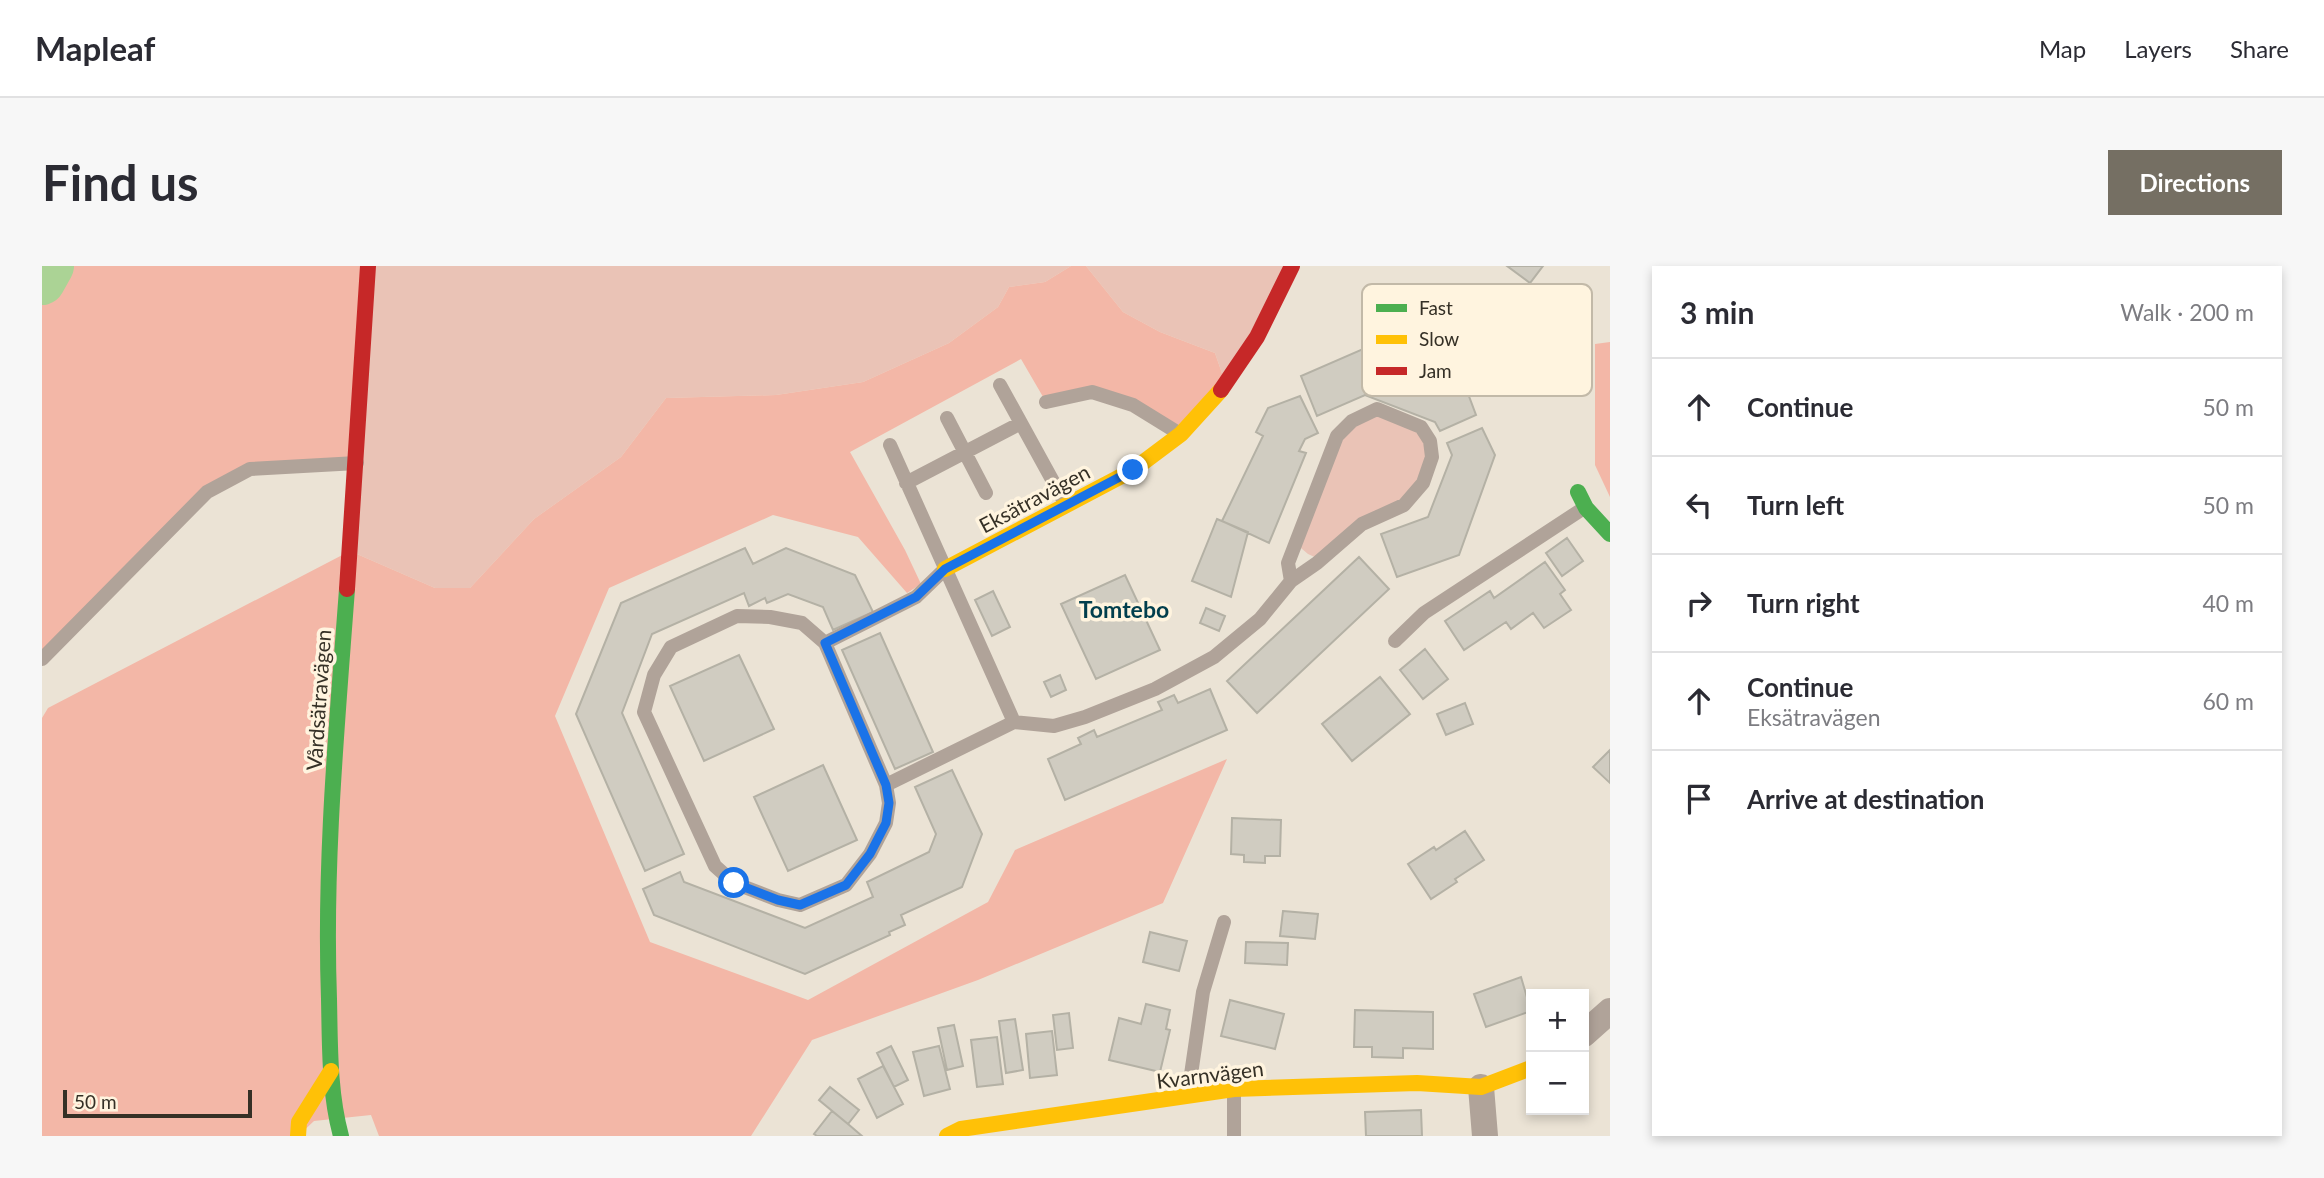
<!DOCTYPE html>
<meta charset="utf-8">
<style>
body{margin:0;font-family:Lato,sans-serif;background:#f7f7f7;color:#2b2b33}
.controls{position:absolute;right:21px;bottom:21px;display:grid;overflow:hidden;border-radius:0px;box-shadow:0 4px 10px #0003}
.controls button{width:63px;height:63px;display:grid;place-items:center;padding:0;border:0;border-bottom:2px solid #e1e1e2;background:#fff;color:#2b2b33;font:35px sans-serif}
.scale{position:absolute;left:21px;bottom:18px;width:189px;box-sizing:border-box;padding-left:7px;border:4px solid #353026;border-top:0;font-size:19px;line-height:24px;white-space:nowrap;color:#353026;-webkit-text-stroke:5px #fff4df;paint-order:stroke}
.stop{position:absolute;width:21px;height:21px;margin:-16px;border:5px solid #1a73e8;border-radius:50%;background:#fff}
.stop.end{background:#1a73e8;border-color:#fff;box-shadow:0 2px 7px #0008}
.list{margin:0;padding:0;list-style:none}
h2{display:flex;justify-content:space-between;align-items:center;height:91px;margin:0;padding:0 28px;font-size:30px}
h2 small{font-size:23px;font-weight:400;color:#7c7c81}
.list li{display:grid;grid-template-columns:46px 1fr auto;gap:21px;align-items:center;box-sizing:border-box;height:98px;padding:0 28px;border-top:2px solid #e1e1e2}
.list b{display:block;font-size:26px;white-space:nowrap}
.list p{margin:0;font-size:23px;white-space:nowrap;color:#7c7c81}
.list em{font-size:23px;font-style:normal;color:#7c7c81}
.icon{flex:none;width:38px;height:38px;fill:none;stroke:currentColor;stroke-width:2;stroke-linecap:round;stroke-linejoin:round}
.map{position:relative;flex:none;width:1568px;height:870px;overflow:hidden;border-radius:0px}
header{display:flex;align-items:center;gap:42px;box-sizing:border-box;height:98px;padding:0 35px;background:#fff;border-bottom:2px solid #e1e1e2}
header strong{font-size:33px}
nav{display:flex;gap:38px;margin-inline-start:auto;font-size:24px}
.intro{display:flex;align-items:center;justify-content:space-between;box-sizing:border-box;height:168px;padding:0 42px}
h1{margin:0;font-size:49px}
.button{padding:18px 32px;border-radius:0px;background:#756f63;color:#fff;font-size:24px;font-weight:700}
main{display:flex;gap:42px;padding:0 42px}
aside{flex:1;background:#fff;border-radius:0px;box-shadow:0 4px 10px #0003}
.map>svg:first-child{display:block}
.green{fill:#eac3b6}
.forest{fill:#f3b7a7}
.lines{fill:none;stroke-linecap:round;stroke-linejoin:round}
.river{stroke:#abd395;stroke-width:46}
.building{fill:#d0ccc1;stroke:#b4b1a5;stroke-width:2}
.lane{stroke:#b0a399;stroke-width:14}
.street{stroke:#b0a399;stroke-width:26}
.fast{stroke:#4caf50;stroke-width:16}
.slow{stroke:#ffc107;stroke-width:16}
.jam{stroke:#c62828;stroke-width:16}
.route{stroke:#1a73e8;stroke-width:9}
.labels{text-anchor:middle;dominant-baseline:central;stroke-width:7;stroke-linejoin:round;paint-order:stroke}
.street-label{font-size:21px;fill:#353026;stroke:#fff4df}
.neighbourhood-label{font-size:23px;font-weight:bold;fill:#023f4d;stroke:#fff4df}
.key{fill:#fff4df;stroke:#c2b9a8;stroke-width:2}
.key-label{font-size:19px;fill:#353026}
</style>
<header>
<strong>Mapleaf</strong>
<nav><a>Map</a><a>Layers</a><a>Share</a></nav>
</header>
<div class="intro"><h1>Find us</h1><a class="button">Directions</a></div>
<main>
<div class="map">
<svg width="1568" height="870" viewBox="0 0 1568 870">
<rect width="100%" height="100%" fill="#ebe3d5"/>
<path class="green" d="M 326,0 L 1029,0 L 1003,16 L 967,21 L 956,41 L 907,77 L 821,116 L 734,129 L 624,132 L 579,191 L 492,253 L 428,322 L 393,322 L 308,285 Z
M 1044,0 L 1250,0 L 1184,119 L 1173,87 L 1118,66 L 1081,46 Z
M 1335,143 L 1379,161 L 1390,191 L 1362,239 L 1320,258 L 1279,294 L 1266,288 L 1253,277 L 1295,170 Z"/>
<path class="forest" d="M 0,0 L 326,0 L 315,197 L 208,203 L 165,226 L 0,393 Z
M 1029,0 L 1044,0 L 1081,46 L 1118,66 L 1173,87 L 1184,119 L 1139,168 L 1051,126 L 1004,136 L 979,93 L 808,186 L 863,284 L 879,318 L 865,327 L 816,271 L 731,249 L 567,322 L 513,450 L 608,676 L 766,734 L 946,636 L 973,584 L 1185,493 L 1121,637 L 936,714 L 770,774 L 709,870 L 337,870 L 329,849 L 272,855 L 256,870 L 0,870 L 0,452 L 6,442 L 308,285 L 393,322 L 428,322 L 492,253 L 579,191 L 624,132 L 734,129 L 821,116 L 907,77 L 956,41 L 967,21 L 1003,16 Z
M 1568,76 L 1568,231 L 1553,199 L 1553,78 Z"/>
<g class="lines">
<path class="river" d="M 0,16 L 9,0"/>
</g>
<path class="building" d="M 1465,0 L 1501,0 L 1488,17 Z
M 1321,83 L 1425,125 L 1434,149 L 1398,165 L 1393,156 L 1323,129 L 1275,150 L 1259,110 Z
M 1258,130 L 1276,167 L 1263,173 L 1257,185 L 1264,187 L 1227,277 L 1180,255 L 1221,170 L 1214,166 L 1226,142 Z
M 1440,162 L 1453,189 L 1417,289 L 1355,311 L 1339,268 L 1386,251 L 1410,189 L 1405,177 Z
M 1175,253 L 1206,266 L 1189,331 L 1150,315 Z
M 1525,272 L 1541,295 L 1520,310 L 1504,287 Z
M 703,282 L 711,298 L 744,282 L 813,309 L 831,346 L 791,364 L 781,341 L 746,328 L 725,337 L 723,332 L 707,340 L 702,327 L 610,368 L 580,447 L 642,588 L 603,605 L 534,448 L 579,337 Z
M 1317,291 L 1347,323 L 1215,447 L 1185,415 Z
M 1503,296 L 1523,324 L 1518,328 L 1529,344 L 1502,362 L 1491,347 L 1469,363 L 1464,356 L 1422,384 L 1403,355 L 1448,325 L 1452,332 Z
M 1083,309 L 1118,384 L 1054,413 L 1019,338 Z
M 951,325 L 968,361 L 950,370 L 933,334 Z
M 1164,342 L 1183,350 L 1177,365 L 1158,357 Z
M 838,367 L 891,486 L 853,503 L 800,384 Z
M 1383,383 L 1406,413 L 1381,433 L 1358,404 Z
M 697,389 L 732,463 L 662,495 L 628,420 Z
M 1018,409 L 1024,424 L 1009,431 L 1002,416 Z
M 1338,411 L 1368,448 L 1310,495 L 1280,458 Z
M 1168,423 L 1185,464 L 1023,534 L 1006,493 L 1039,478 L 1036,472 L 1052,464 L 1055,471 L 1120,444 L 1116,436 L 1132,429 L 1136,437 Z
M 1423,437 L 1431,458 L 1404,469 L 1395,448 Z
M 1568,484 L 1568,517 L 1551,501 Z
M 781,499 L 815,574 L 746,605 L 712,531 Z
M 910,504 L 940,568 L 920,621 L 859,649 L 863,659 L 847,666 L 848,669 L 763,708 L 612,649 L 601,623 L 638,606 L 642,616 L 763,662 L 831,631 L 825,616 L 887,586 L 894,568 L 873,521 Z
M 1190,552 L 1239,554 L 1238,590 L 1223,590 L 1223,597 L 1202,596 L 1202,589 L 1189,588 Z
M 1423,565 L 1442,594 L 1413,613 L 1415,616 L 1389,633 L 1366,598 L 1392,581 L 1394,584 Z
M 1241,645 L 1276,648 L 1273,673 L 1238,670 Z
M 1108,666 L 1145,675 L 1137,705 L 1101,696 Z
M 1204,676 L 1246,677 L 1245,699 L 1203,697 Z
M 1479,711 L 1489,745 L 1444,761 L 1432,728 Z
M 1188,734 L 1242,748 L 1233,783 L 1179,770 Z
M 1104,738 L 1128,744 L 1124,763 L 1128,764 L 1118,806 L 1067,794 L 1077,752 L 1099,758 Z
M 1313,744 L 1391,746 L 1391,783 L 1361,782 L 1361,792 L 1330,791 L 1330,781 L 1312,781 Z
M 1027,747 L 1031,782 L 1015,784 L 1011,749 Z
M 973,753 L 981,804 L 964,807 L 957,755 Z
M 912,759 L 921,800 L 905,804 L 896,762 Z
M 1010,765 L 1015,809 L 988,812 L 984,768 Z
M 955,771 L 961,818 L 935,821 L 929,774 Z
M 849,780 L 866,814 L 852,821 L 835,787 Z
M 897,780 L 908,823 L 882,830 L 871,786 Z
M 841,800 L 861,838 L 835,852 L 816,813 Z
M 788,821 L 817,844 L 806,858 L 777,834 Z
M 1379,844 L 1380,870 L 1324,870 L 1323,846 Z
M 790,845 L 806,858 L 820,870 L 775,870 L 772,868 Z"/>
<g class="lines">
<path class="lane" d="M 958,119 L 1024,239
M 1004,136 L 1050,126 L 1091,139 L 1138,168
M 905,152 L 944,227
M 848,179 L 972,456
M 864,217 L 979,157
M 1353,375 L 1382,347 L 1542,242
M 783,377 L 874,331 L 903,303
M 0,393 L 165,226 L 208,203 L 315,197
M 844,519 L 783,377 L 760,357 L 728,351 L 695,350 L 629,381 L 612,409 L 602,446 L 673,600 L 692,617 L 736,634 L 758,639 L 804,619 L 828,588 L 844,557 L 847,537 L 844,519 L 972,456 L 1012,460 L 1043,451 L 1113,423 L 1172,391 L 1218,353 L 1249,315 L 1246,297 L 1295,170 L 1310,155 L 1335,143 L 1379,161 L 1388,175 L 1390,191 L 1381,217 L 1362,239 L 1320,258 L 1275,297 L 1249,315
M 1146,829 L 1161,726 L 1182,656
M 1192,870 L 1192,825"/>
<path class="street" d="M 1542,768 L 1568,745
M 1439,821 L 1443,870"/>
<path class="fast" d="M 1536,226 L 1544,242 L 1568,268
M 299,870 C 287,826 288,778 287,733 C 282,596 295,459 305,323"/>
<path class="slow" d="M 903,303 L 1091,204 L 1139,168 L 1179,124
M 256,870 L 257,856 L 289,805
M 905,870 L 919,863 L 1192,823 L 1375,817 L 1439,821 L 1489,802"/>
<path class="jam" d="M 1179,124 L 1215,71 L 1250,0
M 305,323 L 326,0"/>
</g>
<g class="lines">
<path class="route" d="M 692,617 L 736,634 L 758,639 L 804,619 L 828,588 L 844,557 L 847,537 L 844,519 L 783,377 L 874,331 L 903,303 L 1091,204"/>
</g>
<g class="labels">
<g class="street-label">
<text transform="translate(992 232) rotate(-28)">Eksätravägen</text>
<text transform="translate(276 434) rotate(-86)">Vårdsätravägen</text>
<text transform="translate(1168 808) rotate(-7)">Kvarnvägen</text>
</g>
<g class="neighbourhood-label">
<text x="1082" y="343">Tomtebo</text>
</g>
</g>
<rect x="1320" y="18" width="230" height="112" rx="10" class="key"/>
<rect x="1334" y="38" width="31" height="8" fill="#4caf50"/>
<rect x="1334" y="69" width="31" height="9" fill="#ffc107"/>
<rect x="1334" y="101" width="31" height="8" fill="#c62828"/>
<g class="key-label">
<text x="1377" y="49">Fast</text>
<text x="1377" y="80">Slow</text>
<text x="1377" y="112">Jam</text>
</g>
</svg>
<div class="controls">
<button>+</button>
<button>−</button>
</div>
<div class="scale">50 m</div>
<div class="stop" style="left:692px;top:617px"></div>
<div class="stop end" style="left:1091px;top:204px"></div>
</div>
<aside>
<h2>3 min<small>Walk · 200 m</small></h2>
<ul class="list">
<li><svg class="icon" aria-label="ahead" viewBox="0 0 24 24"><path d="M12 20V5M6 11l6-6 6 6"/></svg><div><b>Continue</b></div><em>50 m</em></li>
<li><svg class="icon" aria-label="left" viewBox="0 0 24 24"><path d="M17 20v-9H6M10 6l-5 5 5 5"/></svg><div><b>Turn left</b></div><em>50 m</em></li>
<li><svg class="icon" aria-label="right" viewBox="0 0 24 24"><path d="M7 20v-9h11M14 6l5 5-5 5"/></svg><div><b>Turn right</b></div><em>40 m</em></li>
<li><svg class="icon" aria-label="ahead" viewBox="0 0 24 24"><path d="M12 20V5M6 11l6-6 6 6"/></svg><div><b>Continue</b><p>Eksätravägen</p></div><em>60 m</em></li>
<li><svg class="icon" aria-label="arrive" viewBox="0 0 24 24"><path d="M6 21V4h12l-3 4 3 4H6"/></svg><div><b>Arrive at destination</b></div></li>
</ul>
</aside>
</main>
